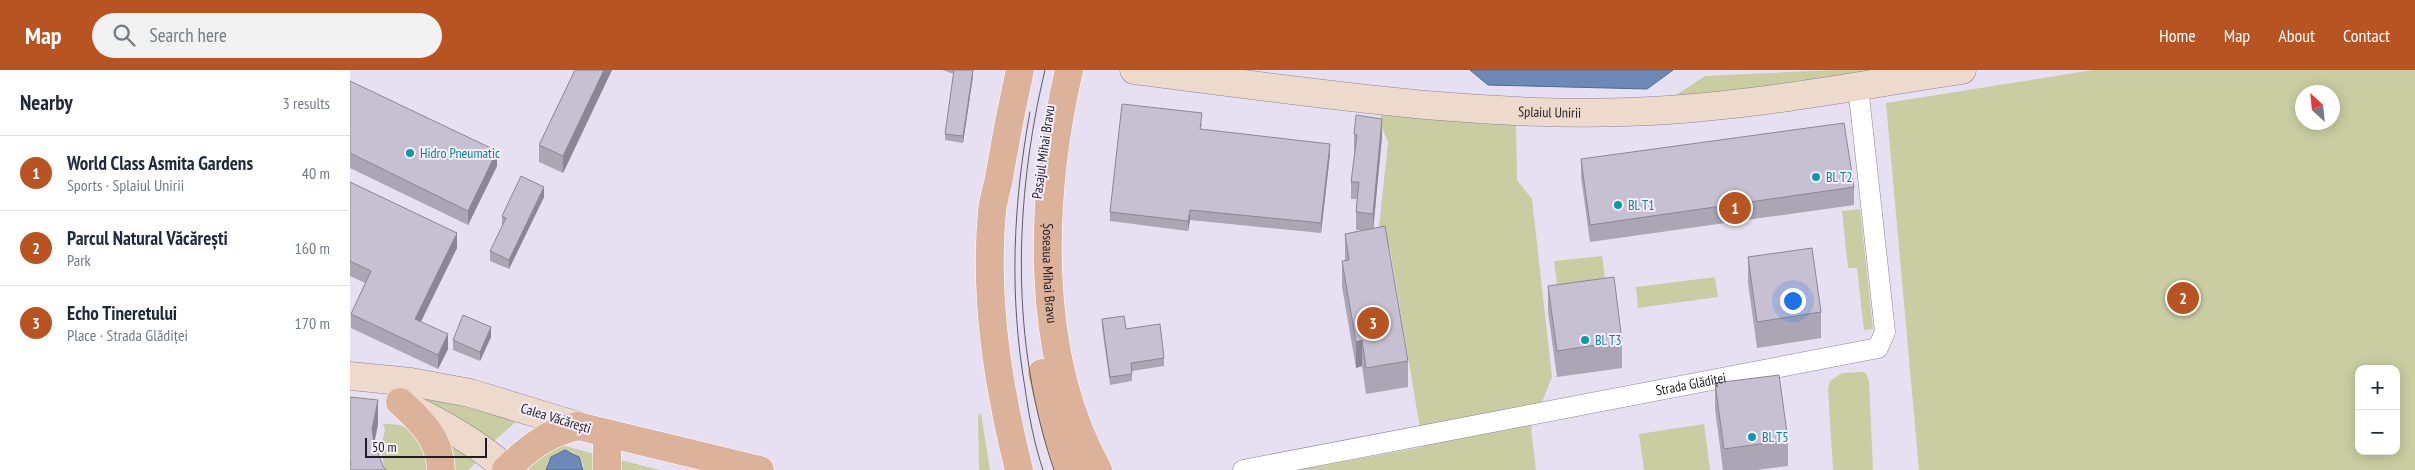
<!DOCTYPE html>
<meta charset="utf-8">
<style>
body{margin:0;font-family:"PT Sans Narrow",sans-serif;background:#f2f2f3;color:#1f2937}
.controls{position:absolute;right:15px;bottom:15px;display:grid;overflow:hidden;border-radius:10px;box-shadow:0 2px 12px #0003}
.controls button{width:45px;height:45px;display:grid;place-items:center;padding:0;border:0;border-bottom:1px solid #e0e1e3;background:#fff;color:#1f2937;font:25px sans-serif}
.compass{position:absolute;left:1945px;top:15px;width:45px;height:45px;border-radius:50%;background:#fff;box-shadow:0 2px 12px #0003;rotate:333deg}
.scale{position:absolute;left:15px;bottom:12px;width:122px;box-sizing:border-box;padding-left:5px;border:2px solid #1f1d23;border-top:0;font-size:14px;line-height:18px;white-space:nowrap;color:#1f1d23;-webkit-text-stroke:4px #f4eefd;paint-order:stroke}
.you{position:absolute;left:1442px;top:230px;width:18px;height:18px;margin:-12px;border:4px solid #fff;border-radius:50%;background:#1a73e8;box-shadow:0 0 0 8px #1a73e833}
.badge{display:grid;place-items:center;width:32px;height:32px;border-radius:50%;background:#b85422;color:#fff;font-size:16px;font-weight:700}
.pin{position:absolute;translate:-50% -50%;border:2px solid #fff;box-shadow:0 1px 5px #0006}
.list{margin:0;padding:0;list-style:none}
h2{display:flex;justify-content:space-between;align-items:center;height:65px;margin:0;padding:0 20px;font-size:21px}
h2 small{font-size:16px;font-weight:400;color:#747a83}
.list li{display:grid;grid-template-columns:32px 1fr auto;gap:15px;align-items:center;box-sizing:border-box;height:75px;padding:0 20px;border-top:1px solid #e0e1e3}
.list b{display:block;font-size:19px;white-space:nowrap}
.list p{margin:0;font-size:16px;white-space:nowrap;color:#747a83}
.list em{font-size:16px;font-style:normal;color:#747a83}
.icon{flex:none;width:28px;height:28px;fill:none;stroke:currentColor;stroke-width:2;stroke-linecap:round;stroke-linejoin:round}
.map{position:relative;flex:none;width:2065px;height:400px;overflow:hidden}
header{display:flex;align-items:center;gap:30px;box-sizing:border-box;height:70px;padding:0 25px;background:#b85422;color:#fff}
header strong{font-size:24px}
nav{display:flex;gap:28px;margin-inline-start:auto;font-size:18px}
.search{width:350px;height:45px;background:#f2f2f3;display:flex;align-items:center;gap:12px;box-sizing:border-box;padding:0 18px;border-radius:28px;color:#747a83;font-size:19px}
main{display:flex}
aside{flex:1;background:#fff}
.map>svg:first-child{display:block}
.green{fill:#c9cda1;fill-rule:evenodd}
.water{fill:#6c89b7;stroke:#55698b}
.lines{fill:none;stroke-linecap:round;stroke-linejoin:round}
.street-casing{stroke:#8b8595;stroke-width:21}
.secondary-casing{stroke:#8b8595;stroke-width:29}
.primary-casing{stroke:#fff;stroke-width:29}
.street{stroke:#fff;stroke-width:20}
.secondary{stroke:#eed9cd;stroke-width:28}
.primary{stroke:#ddb29a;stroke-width:28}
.tram{stroke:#5e5b65;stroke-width:1}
.wall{fill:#aba5b5}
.shaded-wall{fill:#8b8693}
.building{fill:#c7c0d2;stroke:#8b8693}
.culture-dot{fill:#0f9aa8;stroke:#f4eefd;stroke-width:2}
.labels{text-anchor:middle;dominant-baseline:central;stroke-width:4;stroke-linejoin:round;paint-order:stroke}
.street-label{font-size:14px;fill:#1f1d23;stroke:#f4eefd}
.culture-label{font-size:14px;fill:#0d838f;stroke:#f4eefd;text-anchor:start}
</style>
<header>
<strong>Map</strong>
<div class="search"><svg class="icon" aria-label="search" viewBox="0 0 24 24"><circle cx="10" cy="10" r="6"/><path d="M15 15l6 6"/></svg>Search here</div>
<nav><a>Home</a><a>Map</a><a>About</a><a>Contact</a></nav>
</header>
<main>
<aside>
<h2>Nearby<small>3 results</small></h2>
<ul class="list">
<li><span class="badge">1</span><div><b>World Class Asmita Gardens</b><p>Sports · Splaiul Unirii</p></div><em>40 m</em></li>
<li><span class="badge">2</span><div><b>Parcul Natural Văcărești</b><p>Park</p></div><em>160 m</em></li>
<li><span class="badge">3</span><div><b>Echo Tineretului</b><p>Place · Strada Glădiței</p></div><em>170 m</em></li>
</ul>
</aside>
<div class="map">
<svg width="2065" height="400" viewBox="0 0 2065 400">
<rect width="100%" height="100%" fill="#e7e0f3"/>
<path class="green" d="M 1483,0 L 1547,0 L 1302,41 L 1355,6 Z
M 1743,0 L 2065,0 L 2065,400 L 1569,400 L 1536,33 ZM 1952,22 L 1982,22 L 1982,52 L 1952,52 ZM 2009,299 L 2046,299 L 2046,381 L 2009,381 Z
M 1031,43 L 1166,55 L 1167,110 L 1182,129 L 1202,307 L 1181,359 L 1186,400 L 948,400 L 1073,377 L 1040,178 L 1029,158 L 1038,72 L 1030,53 Z
M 1510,139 L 1523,259 L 1514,260 L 1507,198 L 1498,198 L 1492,141 Z
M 1252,186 L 1256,216 L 1208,222 L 1204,191 Z
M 1365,207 L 1368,227 L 1288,238 L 1286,217 Z
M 1511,302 L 1516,303 L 1519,311 L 1523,400 L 1483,400 L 1478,319 L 1480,311 L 1492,303 Z
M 73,326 L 168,350 L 144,371 L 71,330 Z
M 631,343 L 640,400 L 629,400 L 628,347 Z
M 33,354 C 38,354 44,354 49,355 C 67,360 78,383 77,400 L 34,400 L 31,376 L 35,360 Z
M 1354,354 L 1360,400 L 1294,400 L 1289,364 Z
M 200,375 L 215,376 L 248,385 L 245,400 L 233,400 L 234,396 L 225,383 C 211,377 197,385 196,400 L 180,400 L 173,394 Z
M 101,376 L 128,391 L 118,400 L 100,400 Z
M 266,389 L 311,400 L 264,400 Z"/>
<path class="water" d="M 1120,0 L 1323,0 L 1297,19 L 1138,15 Z
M 215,380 L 229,387 L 233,400 L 196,400 L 201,387 Z"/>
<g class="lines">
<defs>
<g id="street">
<path id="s1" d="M 893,400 L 1528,278 L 1535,262 L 1508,16"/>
</g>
<g id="secondary">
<path id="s2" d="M 784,0 C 955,21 1129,50 1301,41 C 1405,36 1510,15 1612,0"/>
<path d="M 0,306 L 61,312 L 120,323 L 228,356"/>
<path d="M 53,334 C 91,353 126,372 158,400"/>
</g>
<g id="primary">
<path id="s3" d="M 719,0 C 690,126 683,283 748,400"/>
<path d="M 692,303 L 706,362 L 719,400"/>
<path d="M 50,332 C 72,352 90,369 91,400"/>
<path d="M 257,364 L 257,400"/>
<path d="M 156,400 C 178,378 197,363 228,356 L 410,400"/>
<path d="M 669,400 C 648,315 634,229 642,141 C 643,130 647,119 649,108 C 655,72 662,36 670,0"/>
</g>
</defs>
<use href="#street" class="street-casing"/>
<use href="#secondary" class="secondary-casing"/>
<use href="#primary" class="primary-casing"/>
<use href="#street" class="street"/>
<use href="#secondary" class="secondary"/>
<use href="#primary" class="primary"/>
<path class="tram" d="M 695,0 C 664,130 660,272 704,400
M 680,42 C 663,134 659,225 675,318 C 679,346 684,373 693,400"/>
</g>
<path class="wall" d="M 225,0 L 262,0 L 213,103 L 189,92 L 189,75 Z
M 592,0 L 623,0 L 623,6 L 613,73 L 595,70 L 595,64 L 604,4 Z
M 0,11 L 147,96 L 118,155 L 0,98 Z
M 852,53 L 851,59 L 980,84 L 971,163 L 840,150 L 838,161 L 760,151 L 760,142 Z
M 1004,64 L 1032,66 L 1023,159 L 1058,291 L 1058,317 L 1016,324 L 1012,296 L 1006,298 L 992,217 L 992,191 L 995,191 L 995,164 L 1013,160 L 1006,160 L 1006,142 L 1007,129 L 1001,129 L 1001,112 L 1005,82 L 1004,81 Z
M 1231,89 L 1504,117 L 1504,135 L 1240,172 L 1231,107 Z
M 0,112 L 107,178 L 71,252 L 98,279 L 88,299 L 1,258 L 1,244 L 15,213 L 0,206 Z
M 194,127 L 159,199 L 140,191 L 140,181 L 153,156 L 152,156 L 152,146 Z
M 1398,187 L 1471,242 L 1471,268 L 1407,278 L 1398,213 Z
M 1198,216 L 1272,271 L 1272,298 L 1207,307 L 1198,242 Z
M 752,249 L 776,259 L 814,288 L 814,296 L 782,301 L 782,311 L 760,315 L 752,257 Z
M 141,267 L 130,291 L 103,280 L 103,270 Z
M 1365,313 L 1438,370 L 1438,396 L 1407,400 L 1373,400 L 1365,339 Z"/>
<path class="shaded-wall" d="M 254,0 L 262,0 L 213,103 L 213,86 Z
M 623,0 L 623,6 L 613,73 L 613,66 Z
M 1032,49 L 1032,66 L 1023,162 L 1023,144 Z
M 980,74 L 980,84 L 971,163 L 971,153 Z
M 147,81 L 147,96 L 118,155 L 118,141 Z
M 194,117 L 194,127 L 159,199 L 159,190 Z
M 840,140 L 840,150 L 838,161 L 838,151 Z
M 107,163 L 107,178 L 65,263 L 65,249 Z
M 141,257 L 141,267 L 130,291 L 130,282 Z
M 98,264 L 98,279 L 88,299 L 88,285 Z
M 1012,270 L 1012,296 L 1006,298 L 1006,272 Z
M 28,330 L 28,355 L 22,384 L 22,359 Z"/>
<path class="building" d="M 225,0 L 254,0 L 213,86 L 189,75 Z
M 604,0 L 623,0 L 613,66 L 595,64 Z
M 0,11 L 147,81 L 118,141 L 0,83 Z
M 772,34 L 852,43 L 850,59 L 980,74 L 971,153 L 840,140 L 838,151 L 760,142 Z
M 1006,45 L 1032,49 L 1023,144 L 1006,142 L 1009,112 L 1001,112 L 1007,65 L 1004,64 Z
M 1494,53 L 1504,117 L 1240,155 L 1231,89 Z
M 171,106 L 194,117 L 159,190 L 140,181 L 156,148 L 152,146 Z
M 0,112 L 107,163 L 65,249 L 98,264 L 88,285 L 1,244 L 21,201 L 0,191 Z
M 1035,156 L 1058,291 L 1016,298 L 1012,270 L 1006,272 L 992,191 L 999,190 L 995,164 Z
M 1462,178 L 1471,242 L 1407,252 L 1398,187 Z
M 1264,207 L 1272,271 L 1207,281 L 1198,216 Z
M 113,245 L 141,257 L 130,282 L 103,270 Z
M 774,246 L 776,259 L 810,254 L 814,288 L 781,293 L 782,304 L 760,307 L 752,249 Z
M 1429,305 L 1438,370 L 1374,379 L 1365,313 Z
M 0,327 L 28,330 L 22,359 L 24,373 L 33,396 L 36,400 L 0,400 L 0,396 L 1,395 L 0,390 Z"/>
<g class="culture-dot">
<circle cx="60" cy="83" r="5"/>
<circle cx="1466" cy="107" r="5"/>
<circle cx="1268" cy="135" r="5"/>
<circle cx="1235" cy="270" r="5"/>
<circle cx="1402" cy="367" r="5"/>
</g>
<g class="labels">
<g class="street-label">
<text stroke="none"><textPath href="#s2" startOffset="418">Splaiul Unirii</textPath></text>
<text transform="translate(693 82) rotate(-82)">Pasajul Mihai Bravu</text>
<text stroke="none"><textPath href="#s3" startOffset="205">Șoseaua Mihai Bravu</textPath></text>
<text stroke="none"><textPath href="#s1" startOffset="456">Strada Glădiței</textPath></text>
<text transform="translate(206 348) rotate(17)">Calea Văcărești</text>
</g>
<g class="culture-label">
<text x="70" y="83">Hidro Pneumatic</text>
<text x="1476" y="107">Bl. T2</text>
<text x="1278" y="135">Bl. T1</text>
<text x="1245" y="270">Bl. T3</text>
<text x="1412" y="367">Bl. T5</text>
</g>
</g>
</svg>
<div class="controls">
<button>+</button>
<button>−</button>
</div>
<svg class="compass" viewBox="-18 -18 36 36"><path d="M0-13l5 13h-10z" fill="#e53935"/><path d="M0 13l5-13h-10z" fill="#747a83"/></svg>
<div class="scale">50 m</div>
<div class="you"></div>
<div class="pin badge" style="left:1385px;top:138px">1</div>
<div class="pin badge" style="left:1833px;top:228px">2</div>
<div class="pin badge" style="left:1023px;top:253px">3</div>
</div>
</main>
